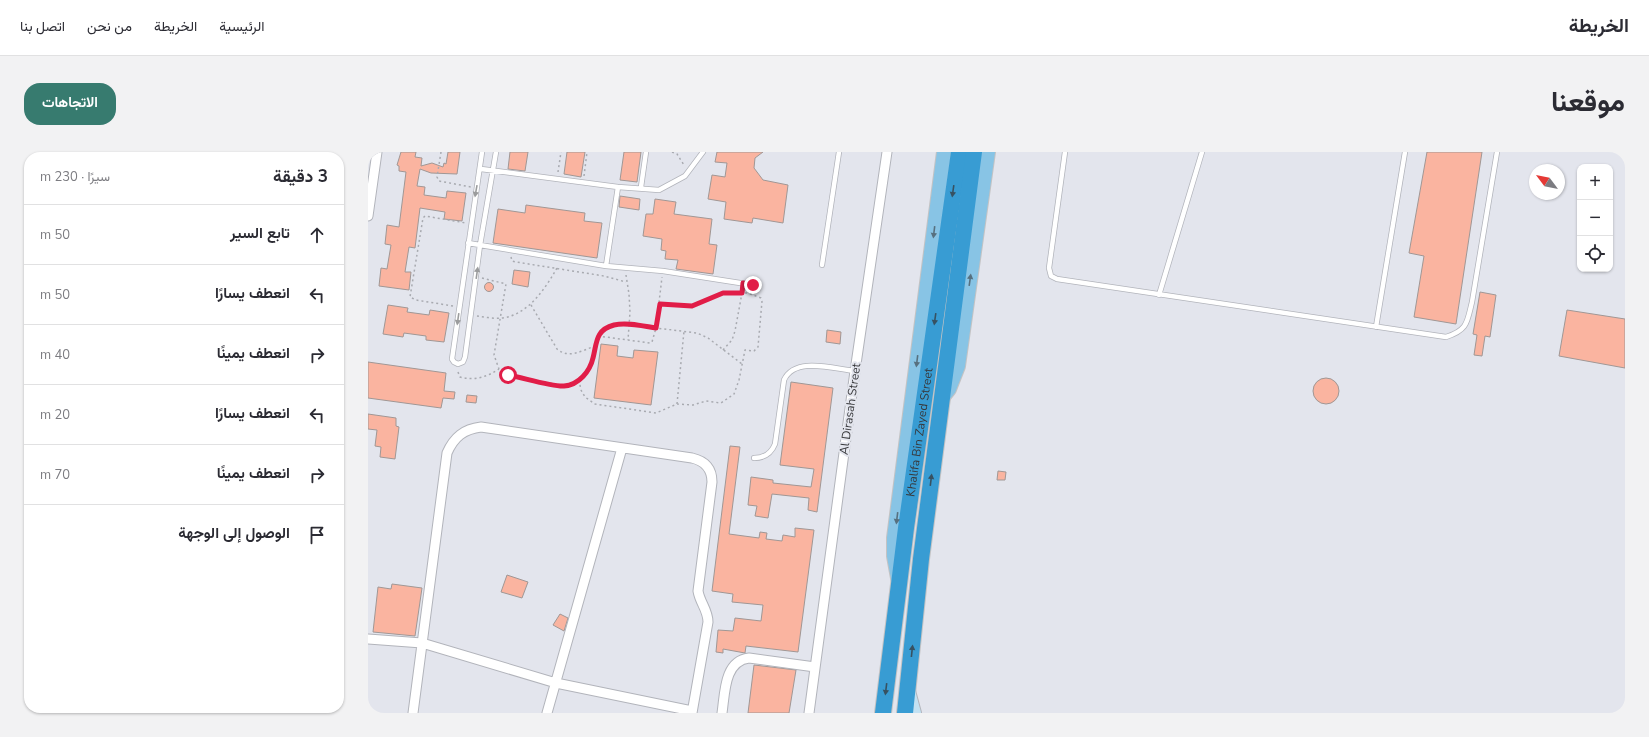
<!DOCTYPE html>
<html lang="ar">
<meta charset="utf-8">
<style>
body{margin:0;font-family:"Nunito Sans",Vazirmatn,sans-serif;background:#f2f2f3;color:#2b2b33;direction:rtl}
.controls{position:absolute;right:12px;top:12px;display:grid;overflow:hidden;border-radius:8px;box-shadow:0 1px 3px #0004}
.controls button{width:36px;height:36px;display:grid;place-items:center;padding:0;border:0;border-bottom:1px solid #e1e1e2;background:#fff;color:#2b2b33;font:20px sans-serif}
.compass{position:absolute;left:1161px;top:12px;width:36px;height:36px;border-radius:50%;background:#fff;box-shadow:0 1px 3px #0004;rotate:302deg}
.stop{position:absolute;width:12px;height:12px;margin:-9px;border:3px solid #e11d48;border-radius:50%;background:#fff}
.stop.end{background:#e11d48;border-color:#fff;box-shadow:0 1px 4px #0008}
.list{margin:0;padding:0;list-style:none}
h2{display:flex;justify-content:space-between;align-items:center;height:52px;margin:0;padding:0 16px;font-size:17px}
h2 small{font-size:13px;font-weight:400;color:#7c7c81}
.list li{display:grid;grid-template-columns:26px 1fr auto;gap:12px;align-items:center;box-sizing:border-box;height:60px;padding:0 16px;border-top:1px solid #e1e1e2}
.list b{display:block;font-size:15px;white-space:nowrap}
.list em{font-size:13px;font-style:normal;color:#7c7c81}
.icon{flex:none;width:22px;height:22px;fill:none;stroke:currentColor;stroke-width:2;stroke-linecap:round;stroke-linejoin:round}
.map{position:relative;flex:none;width:1257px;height:561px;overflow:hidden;direction:ltr;border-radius:16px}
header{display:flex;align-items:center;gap:24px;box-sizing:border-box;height:56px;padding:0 20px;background:#fff;border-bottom:1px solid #e1e1e2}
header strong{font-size:19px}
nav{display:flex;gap:22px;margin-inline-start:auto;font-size:14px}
.intro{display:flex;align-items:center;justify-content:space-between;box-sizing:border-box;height:96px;padding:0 24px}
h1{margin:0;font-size:28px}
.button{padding:10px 18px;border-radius:16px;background:#377b6f;color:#fff;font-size:14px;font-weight:700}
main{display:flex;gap:24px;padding:0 24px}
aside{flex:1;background:#fff;border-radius:16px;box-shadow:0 1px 3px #0004}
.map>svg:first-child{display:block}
.building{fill:#fab4a0;stroke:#a09795}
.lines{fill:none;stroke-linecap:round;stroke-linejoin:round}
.lane-casing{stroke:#b2b4bb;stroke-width:6}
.street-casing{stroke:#b2b4bb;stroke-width:11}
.secondary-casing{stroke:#b2b4bb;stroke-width:14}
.primary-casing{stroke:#c3c3c4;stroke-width:16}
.highway-casing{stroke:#c3c3c4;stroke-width:18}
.path{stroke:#a8aab0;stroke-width:1.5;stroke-dasharray:2 3;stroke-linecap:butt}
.lane{stroke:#fff;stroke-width:4.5}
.street{stroke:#fff;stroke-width:9}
.secondary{stroke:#c3e1f2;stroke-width:12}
.primary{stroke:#88c4e5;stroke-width:14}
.highway{stroke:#389cd3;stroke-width:16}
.oneway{fill:#9b9c9d}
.oneway2{fill:#375161}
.oneway3{fill:#57707f}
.route{stroke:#e11d48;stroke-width:5}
.labels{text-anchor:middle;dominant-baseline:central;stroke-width:4;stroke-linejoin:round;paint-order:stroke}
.street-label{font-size:12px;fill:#37383b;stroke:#e3e5ed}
</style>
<header>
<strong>الخريطة</strong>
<nav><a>الرئيسية</a><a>الخريطة</a><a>من نحن</a><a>اتصل بنا</a></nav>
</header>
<div class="intro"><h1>موقعنا</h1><a class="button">الاتجاهات</a></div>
<main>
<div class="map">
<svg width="1257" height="561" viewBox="0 0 1257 561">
<rect width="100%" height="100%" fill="#e3e5ed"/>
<path class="building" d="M 33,0 L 48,0 L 47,5 L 54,6 L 53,14 L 64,11 L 75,15 L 76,11 L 78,12 L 80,0 L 92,0 L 89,22 L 63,21 L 52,17 L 49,34 L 57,35 L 56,43 L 78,46 L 79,39 L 98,41 L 94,69 L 76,67 L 77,60 L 52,56 L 47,96 L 41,95 L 37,120 L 43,120 L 41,138 L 11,134 L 13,116 L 19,117 L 23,93 L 17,92 L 19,73 L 31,75 L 38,20 L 31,19 L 31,14 L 29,13 Z
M 142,0 L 160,0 L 157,19 L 140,17 Z
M 199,0 L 217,0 L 213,25 L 196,22 Z
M 256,0 L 273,0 L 269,30 L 252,28 Z
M 349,0 L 395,0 L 387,6 L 386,16 L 395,28 L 420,33 L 415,71 L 385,66 L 384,71 L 356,67 L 358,50 L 340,47 L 344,23 L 357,25 L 359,11 L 347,10 Z
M 1059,0 L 1114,0 L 1088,172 L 1046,165 L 1056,104 L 1041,101 Z
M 252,44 L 272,47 L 271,58 L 251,55 Z
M 287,47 L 308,50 L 306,62 L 344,67 L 341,92 L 349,93 L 345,122 L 308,117 L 310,108 L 297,107 L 298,99 L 293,98 L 294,87 L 275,84 L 278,62 L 285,62 Z
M 158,53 L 217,61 L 216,69 L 234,71 L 229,106 L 125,91 L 130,57 L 157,61 Z
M 146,118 L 162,120 L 160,135 L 144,132 Z
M116.5 135a4.5 4.5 0 1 1 9 0a4.5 4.5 0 1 1-9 0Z
M 1112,140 L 1128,143 L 1122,185 L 1117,184 L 1114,204 L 1106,203 L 1109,183 L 1105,182 Z
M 20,153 L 40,156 L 39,160 L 61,163 L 62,158 L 81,161 L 76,190 L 58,188 L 58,184 L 36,181 L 35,185 L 15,182 Z
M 1199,158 L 1257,167 L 1257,216 L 1191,204 Z
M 459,178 L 473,180 L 472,192 L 458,190 Z
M 233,192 L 250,194 L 249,204 L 265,206 L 266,198 L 290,200 L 283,253 L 226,246 Z
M 0,210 L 78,221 L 76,239 L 87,240 L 86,247 L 75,246 L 73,256 L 0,246 Z
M945 239a13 13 0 1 1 26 0a13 13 0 1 1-26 0Z
M 423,230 L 465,236 L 449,360 L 440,358 L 441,346 L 404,342 L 400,366 L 387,364 L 389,354 L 380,353 L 383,325 L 405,328 L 405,331 L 443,335 L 446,317 L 412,313 Z
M 99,243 L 109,244 L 108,251 L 98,250 Z
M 0,262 L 28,266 L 28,274 L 31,275 L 27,307 L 12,305 L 13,295 L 7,294 L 9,278 L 0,277 Z
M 362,294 L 372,295 L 361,382 L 391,386 L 392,380 L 399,381 L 398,387 L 414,389 L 415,383 L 427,385 L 427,376 L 446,378 L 430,500 L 378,494 L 377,501 L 355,497 L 355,501 L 348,500 L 350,478 L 365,479 L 367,466 L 393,469 L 395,453 L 364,450 L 365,442 L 344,439 Z
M 630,319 L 638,320 L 637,328 L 629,328 Z
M 139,423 L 160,430 L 154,446 L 133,440 Z
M 24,432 L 54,436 L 47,484 L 5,480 L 10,435 L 23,437 Z
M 192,462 L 200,466 L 196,479 L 185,473 Z
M 386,513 L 428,518 L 421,561 L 380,561 Z"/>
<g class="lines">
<defs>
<path id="lane" d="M 114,0 L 84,207 L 86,210 L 90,212 L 95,210 L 97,205 L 112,93 L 128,0
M 697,0 L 681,116 L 683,124 L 689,127 L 1078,185 C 1100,178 1099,170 1104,150 L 1129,0
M 113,17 L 250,35 L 291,38 L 317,24 L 335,0
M 273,35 L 278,0
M 100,91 L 238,114 L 295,119 L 385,133
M 454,113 L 471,0
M 238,114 L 250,35
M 791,143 L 834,0
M 1008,175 L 1037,0
M 386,306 C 396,306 403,302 407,292 L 416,228 C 427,204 466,217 487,219"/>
<path id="street" d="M 0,64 L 9,0
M 0,487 L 54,491 L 188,531 L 324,559
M 45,561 L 79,301 C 86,285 96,277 113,275 L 324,306 C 337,309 344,317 344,330 L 330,439 C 332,451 340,458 340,470 L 324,561
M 179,561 L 254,296
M 354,561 C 357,541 356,509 381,506 L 447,515
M 441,561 L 487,219 L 519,0"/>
<path id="secondary" d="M 541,539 L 547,561"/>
<path id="primary" d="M 574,246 L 581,237 L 590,214 L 620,0
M 530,426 L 526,404 L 526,386 L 576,0"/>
<g id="highway">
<path id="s1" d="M 515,561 L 538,376 L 591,0"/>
<path d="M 537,561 L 553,407 L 606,0"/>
</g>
</defs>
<use href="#lane" class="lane-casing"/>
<use href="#street" class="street-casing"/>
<use href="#secondary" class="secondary-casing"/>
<use href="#primary" class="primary-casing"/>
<use href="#highway" class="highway-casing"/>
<path class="path" d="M 73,0 L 69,25 L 71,29 L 103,35
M 304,0 L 309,2 L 316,13
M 190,20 L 193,0
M 216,24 L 219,0
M 143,105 L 144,109 L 148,110 L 236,124 L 258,130
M 258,123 L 261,142 L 262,160 L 260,188
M 114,126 L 138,132 L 126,203 L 131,217 L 140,223 L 196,234 L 206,231 L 220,218 L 230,184 L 238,176 L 246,173 L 255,172 L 329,181 L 340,186 L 374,212
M 163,153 L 189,197 C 201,207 213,199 227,194
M 85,154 L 48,148 L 42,145 L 55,66 L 57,64 L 98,71
M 109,164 C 117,165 126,167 134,166 C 160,163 177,137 189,116
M 230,184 L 282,191 L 284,190 L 288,176 L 294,125
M 355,198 L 364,188 L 367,179 L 374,141
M 90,220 L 92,225 C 106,229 119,225 131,217
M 211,228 L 213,238 L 217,245 L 227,252 L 288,261 L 309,252 L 325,253 L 338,249 L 353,251 L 366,242 L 371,228 L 377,198 L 386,199 L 390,195 L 394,149 L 393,146 L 380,141 L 355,141 L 323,153 L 292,152
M 309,252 L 316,179"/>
<use href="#lane" class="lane"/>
<use href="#street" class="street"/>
<use href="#secondary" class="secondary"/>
<use href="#primary" class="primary"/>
<use href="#highway" class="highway"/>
</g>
<defs><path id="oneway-solid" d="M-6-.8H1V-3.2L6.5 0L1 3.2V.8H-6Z"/></defs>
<g class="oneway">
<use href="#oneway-solid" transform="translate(108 39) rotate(100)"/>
<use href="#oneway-solid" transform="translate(109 121) rotate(-82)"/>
<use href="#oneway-solid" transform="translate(90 167) rotate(98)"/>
</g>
<g class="oneway2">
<use href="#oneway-solid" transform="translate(585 39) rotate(98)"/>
<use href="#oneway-solid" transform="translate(567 167) rotate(98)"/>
<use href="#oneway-solid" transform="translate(563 328) rotate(-83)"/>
<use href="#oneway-solid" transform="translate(544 499) rotate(-84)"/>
<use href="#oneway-solid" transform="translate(518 537) rotate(97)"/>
</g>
<g class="oneway3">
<use href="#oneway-solid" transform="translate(566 80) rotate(97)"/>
<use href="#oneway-solid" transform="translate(602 128) rotate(-82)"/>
<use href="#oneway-solid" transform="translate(549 209) rotate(97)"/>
<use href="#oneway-solid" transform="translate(529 366) rotate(97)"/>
</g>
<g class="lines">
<path class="route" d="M 140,223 C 153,225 184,235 196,234 C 211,233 222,219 225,206 C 229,191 227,178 246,173 C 259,170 275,174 288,176 L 292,152 L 324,154 L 355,141 L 374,141 L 375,131 L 385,133"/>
</g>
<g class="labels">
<g class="street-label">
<text transform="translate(482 257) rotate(-82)">Al Dirasah Street</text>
<text stroke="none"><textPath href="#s1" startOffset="283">Khalifa Bin Zayed Street</textPath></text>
</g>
</g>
</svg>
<div class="controls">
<button>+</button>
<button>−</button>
<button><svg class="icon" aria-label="locate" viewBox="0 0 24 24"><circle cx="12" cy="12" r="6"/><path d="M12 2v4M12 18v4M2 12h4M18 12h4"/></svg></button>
</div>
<svg class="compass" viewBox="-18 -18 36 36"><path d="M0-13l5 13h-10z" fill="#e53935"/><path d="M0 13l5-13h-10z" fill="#7c7c81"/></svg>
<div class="stop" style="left:140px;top:223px"></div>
<div class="stop end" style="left:385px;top:133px"></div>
</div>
<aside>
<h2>3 دقيقة<small>سيرًا · 230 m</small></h2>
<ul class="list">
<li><svg class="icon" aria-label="ahead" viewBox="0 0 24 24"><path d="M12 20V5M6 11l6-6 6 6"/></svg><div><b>تابع السير</b></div><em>50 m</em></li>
<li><svg class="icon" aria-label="left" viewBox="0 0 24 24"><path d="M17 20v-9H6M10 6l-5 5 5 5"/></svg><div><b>انعطف يسارًا</b></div><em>50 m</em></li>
<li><svg class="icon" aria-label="right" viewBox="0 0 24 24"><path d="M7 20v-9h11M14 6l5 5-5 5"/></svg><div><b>انعطف يمينًا</b></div><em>40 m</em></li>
<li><svg class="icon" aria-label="left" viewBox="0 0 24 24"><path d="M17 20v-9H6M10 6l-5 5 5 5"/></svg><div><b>انعطف يسارًا</b></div><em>20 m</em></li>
<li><svg class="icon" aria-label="right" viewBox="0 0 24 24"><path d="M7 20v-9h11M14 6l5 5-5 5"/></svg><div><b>انعطف يمينًا</b></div><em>70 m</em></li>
<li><svg class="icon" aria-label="arrive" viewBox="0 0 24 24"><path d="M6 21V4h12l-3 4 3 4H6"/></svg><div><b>الوصول إلى الوجهة</b></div></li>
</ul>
</aside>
</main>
